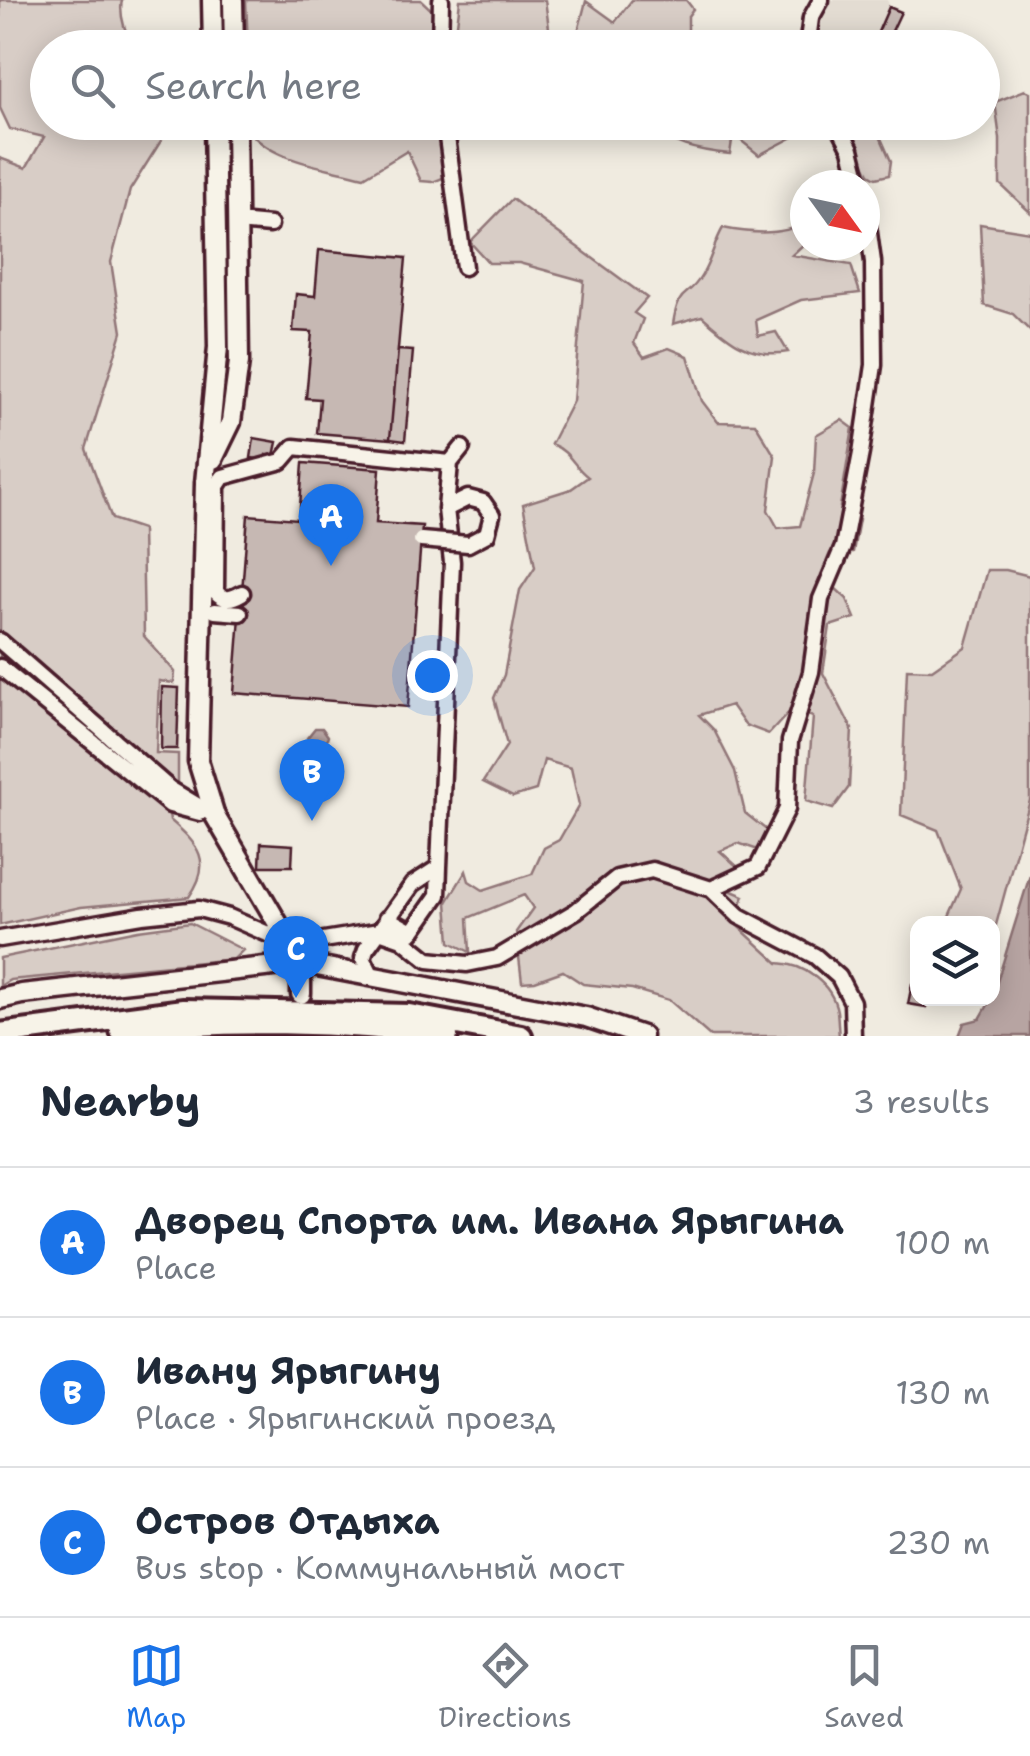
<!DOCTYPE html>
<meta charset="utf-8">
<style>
body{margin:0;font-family:"Shantell Sans",sans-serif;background:#f2f2f3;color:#1f2937}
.controls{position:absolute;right:30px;bottom:30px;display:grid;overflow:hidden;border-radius:20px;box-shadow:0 5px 25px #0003}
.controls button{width:90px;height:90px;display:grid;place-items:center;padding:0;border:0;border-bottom:2px solid #e0e1e3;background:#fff;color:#1f2937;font:50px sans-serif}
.compass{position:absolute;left:790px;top:170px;width:90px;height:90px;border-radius:50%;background:#fff;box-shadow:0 5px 25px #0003;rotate:123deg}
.you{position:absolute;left:432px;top:675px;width:35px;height:35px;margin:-25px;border:8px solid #fff;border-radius:50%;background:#1a73e8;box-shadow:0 0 0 15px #1a73e833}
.badge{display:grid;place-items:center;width:65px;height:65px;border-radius:50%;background:#1a73e8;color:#fff;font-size:32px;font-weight:700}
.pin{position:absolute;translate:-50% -82px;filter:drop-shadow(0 2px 5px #0008)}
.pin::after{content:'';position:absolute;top:52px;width:35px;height:30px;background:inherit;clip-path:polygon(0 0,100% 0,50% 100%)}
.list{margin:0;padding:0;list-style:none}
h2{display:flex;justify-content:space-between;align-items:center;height:130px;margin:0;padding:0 40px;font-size:42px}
h2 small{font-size:32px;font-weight:400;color:#747a83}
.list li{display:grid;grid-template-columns:65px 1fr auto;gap:30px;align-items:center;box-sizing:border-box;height:150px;padding:0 40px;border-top:2px solid #e0e1e3}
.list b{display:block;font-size:38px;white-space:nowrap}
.list p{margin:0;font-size:32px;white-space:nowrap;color:#747a83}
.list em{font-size:32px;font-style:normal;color:#747a83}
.icon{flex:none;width:55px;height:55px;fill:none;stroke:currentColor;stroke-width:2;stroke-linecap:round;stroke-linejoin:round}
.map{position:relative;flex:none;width:1030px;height:1036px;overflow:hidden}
.search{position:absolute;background:#fff;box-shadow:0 5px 25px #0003;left:30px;right:30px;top:30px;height:110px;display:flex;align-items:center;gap:25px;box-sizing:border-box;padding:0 35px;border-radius:55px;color:#747a83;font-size:38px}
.sheet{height:580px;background:#fff}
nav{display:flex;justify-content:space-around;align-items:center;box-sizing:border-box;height:140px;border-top:2px solid #e0e1e3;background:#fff;font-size:28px;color:#747a83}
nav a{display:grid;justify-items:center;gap:5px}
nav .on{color:#1a73e8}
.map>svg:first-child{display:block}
.built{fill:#e3dcd2}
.green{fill:#d8cdc6;stroke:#917678;stroke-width:2.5}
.water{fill:#b7a4a2;stroke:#8b6f72;stroke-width:2.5}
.building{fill:#c6b8b3;stroke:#4a1f2b;stroke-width:2.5}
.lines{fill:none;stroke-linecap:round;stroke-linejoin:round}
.minor-casing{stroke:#4a1f2b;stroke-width:21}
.major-casing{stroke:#4a1f2b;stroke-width:25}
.highway-casing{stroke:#4a1f2b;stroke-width:28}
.minor{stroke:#f7f3e8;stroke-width:14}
.major{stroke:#f7f3e8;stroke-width:18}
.highway{stroke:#f7f3e8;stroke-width:20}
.minor-bridge-casing{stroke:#4a1f2b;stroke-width:21;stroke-linecap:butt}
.minor-bridge{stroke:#f7f3e8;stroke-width:14}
</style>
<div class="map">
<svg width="1030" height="1036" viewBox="0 0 1030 1036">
<rect width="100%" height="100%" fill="#f0ebe0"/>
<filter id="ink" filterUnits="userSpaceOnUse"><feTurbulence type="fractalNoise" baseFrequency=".01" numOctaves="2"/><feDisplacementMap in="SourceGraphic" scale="20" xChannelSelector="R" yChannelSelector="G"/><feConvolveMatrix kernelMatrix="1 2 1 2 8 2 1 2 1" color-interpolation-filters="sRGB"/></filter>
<g filter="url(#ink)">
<path class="built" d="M 832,0 L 887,0 L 890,7 L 901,12 L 884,47 L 839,47 L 815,36 Z"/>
<path class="green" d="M 0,0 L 122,0 C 119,14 125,38 137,47 L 48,48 L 48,122 L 156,123 L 164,136 L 130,190 L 111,262 L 122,332 L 86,449 L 112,519 L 142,529 L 144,636 L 175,672 L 174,683 L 159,681 L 156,753 L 178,754 L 178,783 L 166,795 L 170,820 C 198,844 214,862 189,897 L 81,907 L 0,925 L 0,158 L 26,168 L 44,137 L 10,129 L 0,108 Z
M 246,0 L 421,0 L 456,33 L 460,0 L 545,0 L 549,28 L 521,47 L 248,47 Z
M 632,0 L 686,0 L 693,9 L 688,16 L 688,46 L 574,47 L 586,1 L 615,22 Z
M 1025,90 L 1030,92 L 1030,212 L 1000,184 L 1000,139 L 995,102 Z
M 249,122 L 490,123 L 489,129 L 456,135 L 455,173 L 433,182 L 421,181 L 407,151 L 364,177 C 328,167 270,162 248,129 Z
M 815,122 L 816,125 L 759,155 L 733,134 L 730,154 C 699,151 668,145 647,123 Z
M 844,123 L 890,123 L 876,127 L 891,161 L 889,175 L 876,178 L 869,174 Z
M 512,199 L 647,298 L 634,313 L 643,319 L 634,343 L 644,357 L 669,348 L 688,356 L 702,401 L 718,422 L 755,423 L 775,456 L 768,510 L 778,528 L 800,526 L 814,473 L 816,435 L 842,420 L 853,428 L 840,507 L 859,519 L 853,552 L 830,553 L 821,575 L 847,599 L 855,618 L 830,626 L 823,673 L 852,729 L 849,787 L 833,809 L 806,801 L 813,717 L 792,709 L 769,734 L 745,725 L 731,705 L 699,715 L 714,730 L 735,771 L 745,813 L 769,832 L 758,850 L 738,843 L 720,851 L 738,867 L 727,889 L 744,896 L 739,909 L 729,918 L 778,963 C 804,964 832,984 837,1011 C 838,1019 838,1028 839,1036 L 710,1036 L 669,1000 L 632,989 L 583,984 L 563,971 L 535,981 L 522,982 L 516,932 L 533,908 L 524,895 L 468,918 L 470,952 L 450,942 L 447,902 L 466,871 L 469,881 L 483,890 L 532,874 L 544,848 L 559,840 L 579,805 L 571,768 L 544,760 L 536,790 L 513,797 L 483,782 L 507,745 L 494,698 L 504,675 L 520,590 L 535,567 L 523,504 L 571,489 L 588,477 C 572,465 571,452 551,444 L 573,401 L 584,281 L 519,263 L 489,263 L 470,242 Z
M 805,222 L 805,243 L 792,255 L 851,265 L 860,293 L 801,300 L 756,320 L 758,336 L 776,332 L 788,352 C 751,359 728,339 702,316 L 673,324 C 679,285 687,301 702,275 C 711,261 714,243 723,228 C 748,233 782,237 805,222 Z
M 980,224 L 1030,232 L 1030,331 L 1013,314 L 984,305 Z
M 987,570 L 1006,570 L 1030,576 L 1030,800 L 993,936 L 992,924 L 946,923 L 961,889 L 938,830 L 901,815 L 907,669 L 932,670 L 965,647 Z
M 190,923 L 243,950 L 234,959 L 10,980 L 0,986 L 0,958 L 138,930 Z"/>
<path class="water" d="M 315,728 L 322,728 L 328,736 L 325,746 L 319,749 L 326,765 L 317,779 L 325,791 L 316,800 L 306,797 L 304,787 L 314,779 L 305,762 L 315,753 L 307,738 Z
M 1030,875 L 1030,1036 L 959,1036 L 964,1023 L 980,1019 L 992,998 Z"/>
<path class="building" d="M 889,7 L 901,12 L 884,48 L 871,48 Z
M 319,250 L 406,258 L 390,439 L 317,433 L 320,399 L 306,398 L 312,332 L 293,331 L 296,294 L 315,296 Z
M 398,350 L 413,351 L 405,441 L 390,439 Z
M 254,438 L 277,442 L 274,456 L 266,455 L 265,460 L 251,458 Z
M 303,463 L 380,469 L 376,523 L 422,526 L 408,707 L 234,693 L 248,515 L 323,521 L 324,509 L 300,507 Z
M 162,687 L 179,688 L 177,749 L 161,749 Z
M 261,843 L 293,845 L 292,866 L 260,866 Z
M 912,984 L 918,985 L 918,998 L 928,998 L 926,1007 L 908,1004 Z"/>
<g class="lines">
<defs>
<path id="minor" d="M 440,48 L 441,0
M 807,48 L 811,18 L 821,0
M 445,122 L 464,267
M 837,122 L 851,149 L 860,185
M 237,222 L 270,225
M 446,509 L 468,498 L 483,502 L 492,515 L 487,534 L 468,544
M 242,593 C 232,599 224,601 216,592 L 217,486 L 223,477 L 282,461 L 294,447 L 450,463
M 215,611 L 240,613
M 0,641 L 170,789 L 215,816
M 0,667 L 170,805 L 200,813
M 711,889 L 758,867 L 787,809 L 790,741 L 811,672 L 821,599 L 843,547 L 861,453 L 874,365 L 873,262 L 865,204
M 387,918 L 412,932 L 438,895 L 439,867
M 0,939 L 142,915 L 199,909 L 229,917 L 293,945 L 379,931 L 413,884 L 439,867 L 452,562 L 446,509 L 450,463 L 462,448
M 372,976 L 363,958 L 366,949 L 379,931 L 402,939 L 428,960 L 467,964 L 497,958 L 576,911 L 617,878 L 652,870 L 711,889 L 739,916 L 815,956 L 839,977 L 852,1002 L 853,1036"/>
<path id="major" d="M 212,0 L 213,48
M 233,0 L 234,48
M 214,122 L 218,347 L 205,483 L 198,761 L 215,816 L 301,963 L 301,994
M 213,459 L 231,422 L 239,362 L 236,122
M 0,999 L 22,994 L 301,963 L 586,1017 L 642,1036"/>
<path id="highway" d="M 121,1031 C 224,1019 344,1021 447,1036
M 0,1034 L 184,1010 L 409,1015 L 521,1036"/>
</defs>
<use href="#minor" class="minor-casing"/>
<use href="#major" class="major-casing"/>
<use href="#highway" class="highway-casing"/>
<use href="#minor" class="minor"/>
<use href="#major" class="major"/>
<use href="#highway" class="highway"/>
<defs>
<path id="minor-bridge" d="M 421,540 L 468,544"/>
</defs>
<use href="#minor-bridge" class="minor-bridge-casing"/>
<use href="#minor-bridge" class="minor-bridge"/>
</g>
</g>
</svg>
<div class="controls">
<button><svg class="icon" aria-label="layers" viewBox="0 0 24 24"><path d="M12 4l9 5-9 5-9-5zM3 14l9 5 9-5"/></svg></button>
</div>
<svg class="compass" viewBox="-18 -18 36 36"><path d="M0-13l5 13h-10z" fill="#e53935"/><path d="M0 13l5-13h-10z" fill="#747a83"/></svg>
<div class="you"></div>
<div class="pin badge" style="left:331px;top:566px">A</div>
<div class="pin badge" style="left:312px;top:821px">B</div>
<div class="pin badge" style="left:296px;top:998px">C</div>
<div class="search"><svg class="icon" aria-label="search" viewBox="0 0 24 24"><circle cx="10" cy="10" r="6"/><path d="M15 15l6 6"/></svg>Search here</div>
</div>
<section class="sheet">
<h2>Nearby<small>3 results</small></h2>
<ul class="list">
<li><span class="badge">A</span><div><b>Дворец Спорта им. Ивана Ярыгина</b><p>Place</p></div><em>100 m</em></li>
<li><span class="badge">B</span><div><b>Ивану Ярыгину</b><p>Place · Ярыгинский проезд</p></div><em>130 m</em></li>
<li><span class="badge">C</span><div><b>Остров Отдыха</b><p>Bus stop · Коммунальный мост</p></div><em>230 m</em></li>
</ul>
</section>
<nav>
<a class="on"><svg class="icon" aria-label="map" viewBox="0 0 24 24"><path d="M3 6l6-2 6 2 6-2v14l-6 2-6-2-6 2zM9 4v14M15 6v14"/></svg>Map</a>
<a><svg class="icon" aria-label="directions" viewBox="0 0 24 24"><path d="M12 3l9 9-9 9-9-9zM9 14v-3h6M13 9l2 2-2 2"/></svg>Directions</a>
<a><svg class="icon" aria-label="saved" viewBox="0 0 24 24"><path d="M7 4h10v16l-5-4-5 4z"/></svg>Saved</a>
</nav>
